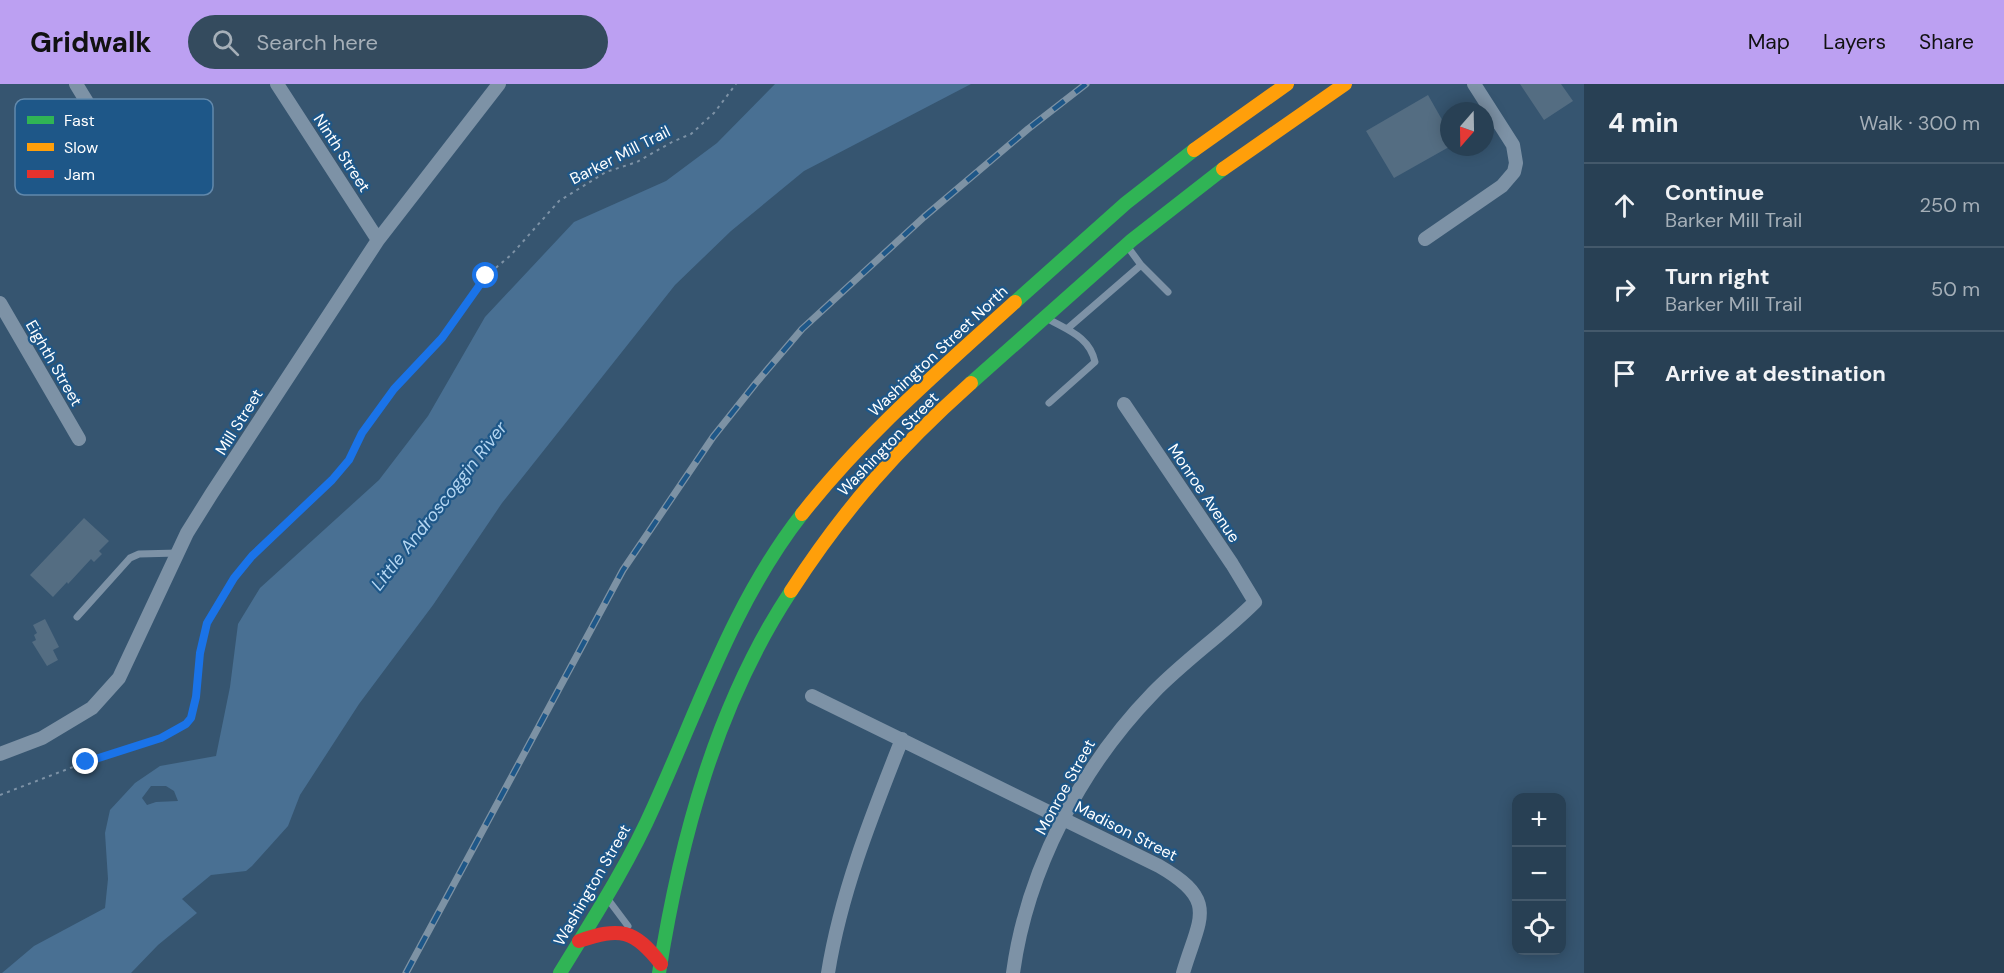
<!DOCTYPE html>
<meta charset="utf-8">
<style>
body{margin:0;font-family:"DM Sans",sans-serif;background:#344b5e;color:#f1f3f6}
.controls{position:absolute;right:18px;bottom:18px;display:grid;overflow:hidden;border-radius:12px;box-shadow:0 3px 15px #0003}
.controls button{width:54px;height:54px;display:grid;place-items:center;padding:0;border:0;border-bottom:2px solid #44596b;background:#284054;color:#f1f3f6;font:30px sans-serif}
.compass{position:absolute;left:1440px;top:18px;width:54px;height:54px;border-radius:50%;background:#284054;box-shadow:0 3px 15px #0003;rotate:200deg}
.stop{position:absolute;width:18px;height:18px;margin:-14px;border:4px solid #1a73e8;border-radius:50%;background:#fff}
.stop.end{background:#1a73e8;border-color:#fff;box-shadow:0 2px 6px #0008}
.list{margin:0;padding:0;list-style:none}
h2{display:flex;justify-content:space-between;align-items:center;height:78px;margin:0;padding:0 24px;font-size:26px}
h2 small{font-size:20px;font-weight:400;color:#a5afb8}
.list li{display:grid;grid-template-columns:39px 1fr auto;gap:18px;align-items:center;box-sizing:border-box;height:84px;padding:0 24px;border-top:2px solid #44596b}
.list b{display:block;font-size:22px;white-space:nowrap}
.list p{margin:0;font-size:20px;white-space:nowrap;color:#a5afb8}
.list em{font-size:20px;font-style:normal;color:#a5afb8}
.icon{flex:none;width:33px;height:33px;fill:none;stroke:currentColor;stroke-width:2;stroke-linecap:round;stroke-linejoin:round}
.map{position:relative;flex:none;width:1584px;height:889px;overflow:hidden}
header{display:flex;align-items:center;gap:36px;box-sizing:border-box;height:84px;padding:0 30px;background:#bca0f2;color:#111}
header strong{font-size:28px}
nav{display:flex;gap:33px;margin-inline-start:auto;font-size:21px}
.search{width:420px;height:54px;background:#344b5e;display:flex;align-items:center;gap:15px;box-sizing:border-box;padding:0 21px;border-radius:33px;color:#a5afb8;font-size:22px}
main{display:flex}
aside{flex:1;background:#284054}
.map>svg:first-child{display:block}
.water{fill:#497093;fill-rule:evenodd}
.building{fill:#546d82}
.lines{fill:none;stroke-linecap:round;stroke-linejoin:round}
.path{stroke:#7d92a6;stroke-width:2;stroke-dasharray:3 4.5;stroke-linecap:butt}
.lane{stroke:#7d92a6;stroke-width:7}
.street{stroke:#7d92a6;stroke-width:14}
.fast{stroke:#30b455;stroke-width:14}
.slow{stroke:#ff9f0a;stroke-width:14}
.jam{stroke:#e5322d;stroke-width:14}
.rail-casing{stroke:#7d92a4;stroke-width:7}
.rail{stroke:#1e5788;stroke-width:4.5;stroke-dasharray:14;stroke-linecap:butt}
.route{stroke:#1a73e8;stroke-width:8}
.labels{text-anchor:middle;dominant-baseline:central;stroke-width:4.5;stroke-linejoin:round;paint-order:stroke}
.street-label{font-size:16px;fill:#fff;stroke:#1e5788}
.water-label{font-size:18px;font-style:italic;fill:#b4d6f2;stroke:#1e5788}
.key{fill:#1e5788;stroke:#6289ac;stroke-width:1.5}
.key-label{font-size:16px;fill:#fff}
</style>
<header>
<strong>Gridwalk</strong>
<div class="search"><svg class="icon" aria-label="search" viewBox="0 0 24 24"><circle cx="10" cy="10" r="6"/><path d="M15 15l6 6"/></svg>Search here</div>
<nav><a>Map</a><a>Layers</a><a>Share</a></nav>
</header>
<main>
<div class="map">
<svg width="1584" height="889" viewBox="0 0 1584 889">
<rect width="100%" height="100%" fill="#365570"/>
<path class="water" d="M 775,0 L 971,0 L 804,87 L 731,147 L 675,201 L 502,419 L 433,521 L 359,620 L 300,711 L 288,742 L 252,782 L 246,787 L 211,791 L 182,815 L 197,829 L 158,861 L 131,889 L 2,889 L 34,862 L 105,824 L 108,795 L 105,749 L 110,726 L 135,699 L 160,682 L 216,672 L 230,603 L 238,540 L 260,504 L 379,396 L 428,332 L 485,233 L 574,138 L 666,97 L 717,59 ZM 151,702 L 166,702 L 174,707 L 178,717 L 156,718 L 147,721 L 142,714 Z"/>
<path class="building" d="M 1520,0 L 1561,0 L 1573,17 L 1544,36 Z
M 1428,11 L 1449,48 L 1449,63 L 1394,94 L 1366,47 Z
M 84,434 L 109,457 L 99,467 L 102,470 L 94,478 L 91,475 L 68,500 L 67,498 L 53,513 L 30,491 Z
M 45,535 L 59,563 L 53,566 L 58,576 L 47,582 L 32,558 L 36,556 L 34,551 L 37,549 L 33,541 Z"/>
<g class="lines">
<path class="path" d="M 0,711 L 86,678 L 161,654 L 186,640 L 193,629 L 196,613 L 200,569 L 207,539 L 234,494 L 252,472 L 332,396 L 349,377 L 361,349 L 394,305 L 442,254 L 486,192 L 511,171 L 559,117 L 606,88 L 637,78 L 672,58 L 691,50 L 714,29 L 736,0"/>
<path class="lane" d="M 1141,181 L 1168,208
M 1067,245 L 1141,181 L 1130,166
M 1049,319 L 1095,278 C 1090,254 1070,247 1050,236
M 77,533 L 130,474 L 139,470 L 178,469
M 610,818 L 628,842"/>
<path class="street" d="M 76,0 L 104,46
M 277,0 L 378,156
M 1425,155 L 1502,102 L 1514,88 L 1516,79 L 1513,61 L 1474,0
M 0,219 L 79,355
M 812,612 L 1159,782 C 1220,817 1199,834 1183,889
M 0,670 L 42,654 L 92,624 L 119,594 L 187,449 L 212,409 L 378,156 L 499,0
M 828,889 C 841,808 872,731 902,655
M 1013,889 C 1027,786 1081,683 1153,609 C 1185,576 1223,550 1255,518 L 1232,480 L 1124,320"/>
<path class="fast" d="M 1015,218 L 1126,119 L 1194,66
M 971,299 L 1132,156 L 1223,85
M 560,889 C 593,835 628,781 654,722 C 699,623 734,517 802,430
M 659,889 C 680,756 716,621 791,507"/>
<path class="slow" d="M 1194,66 L 1287,0
M 1223,85 L 1345,0
M 802,430 C 864,351 940,286 1015,218
M 791,507 C 844,425 898,364 971,299"/>
<path class="jam" d="M 579,857 C 620,843 634,845 661,880"/>
<defs>
<path id="rail" d="M 406,889 L 623,486 L 713,353 L 756,299 L 802,245 L 924,133 L 1028,45 L 1086,0"/>
</defs>
<use href="#rail" class="rail-casing"/>
<use href="#rail" class="rail"/>
</g>
<g class="lines">
<path class="route" d="M 86,678 L 161,654 L 186,640 L 191,634 L 196,613 L 200,569 L 207,539 L 234,494 L 252,472 L 332,396 L 349,376 L 362,349 L 394,305 L 442,254 L 486,192"/>
</g>
<g class="labels">
<g class="street-label">
<text transform="translate(342 69) rotate(57)">Ninth Street</text>
<text transform="translate(620 71) rotate(-27)">Barker Mill Trail</text>
<text transform="translate(938 267) rotate(-43)">Washington Street North</text>
<text transform="translate(54 279) rotate(60)">Eighth Street</text>
<text transform="translate(239 338) rotate(-58)">Mill Street</text>
<text transform="translate(888 360) rotate(-46)">Washington Street</text>
<text transform="translate(1204 409) rotate(56)">Monroe Avenue</text>
<text transform="translate(1065 703) rotate(-61)">Monroe Street</text>
<text transform="translate(1126 747) rotate(27)">Madison Street</text>
<text transform="translate(592 801) rotate(-60)">Washington Street</text>
</g>
<g class="water-label">
<text transform="translate(439 422) rotate(-52)">Little Androscoggin River</text>
</g>
</g>
<rect x="15" y="15" width="198" height="96" rx="9" class="key"/>
<rect x="27" y="32" width="27" height="8" fill="#30b455"/>
<rect x="27" y="59" width="27" height="8" fill="#ff9f0a"/>
<rect x="27" y="86" width="27" height="8" fill="#e5322d"/>
<g class="key-label">
<text x="64" y="42">Fast</text>
<text x="64" y="69">Slow</text>
<text x="64" y="96">Jam</text>
</g>
</svg>
<div class="controls">
<button>+</button>
<button>−</button>
<button><svg class="icon" aria-label="locate" viewBox="0 0 24 24"><circle cx="12" cy="12" r="6"/><path d="M12 2v4M12 18v4M2 12h4M18 12h4"/></svg></button>
</div>
<svg class="compass" viewBox="-18 -18 36 36"><path d="M0-13l5 13h-10z" fill="#e53935"/><path d="M0 13l5-13h-10z" fill="#a5afb8"/></svg>
<div class="stop" style="left:486px;top:192px"></div>
<div class="stop end" style="left:86px;top:678px"></div>
</div>
<aside>
<h2>4 min<small>Walk · 300 m</small></h2>
<ul class="list">
<li><svg class="icon" aria-label="ahead" viewBox="0 0 24 24"><path d="M12 20V5M6 11l6-6 6 6"/></svg><div><b>Continue</b><p>Barker Mill Trail</p></div><em>250 m</em></li>
<li><svg class="icon" aria-label="right" viewBox="0 0 24 24"><path d="M7 20v-9h11M14 6l5 5-5 5"/></svg><div><b>Turn right</b><p>Barker Mill Trail</p></div><em>50 m</em></li>
<li><svg class="icon" aria-label="arrive" viewBox="0 0 24 24"><path d="M6 21V4h12l-3 4 3 4H6"/></svg><div><b>Arrive at destination</b></div></li>
</ul>
</aside>
</main>
